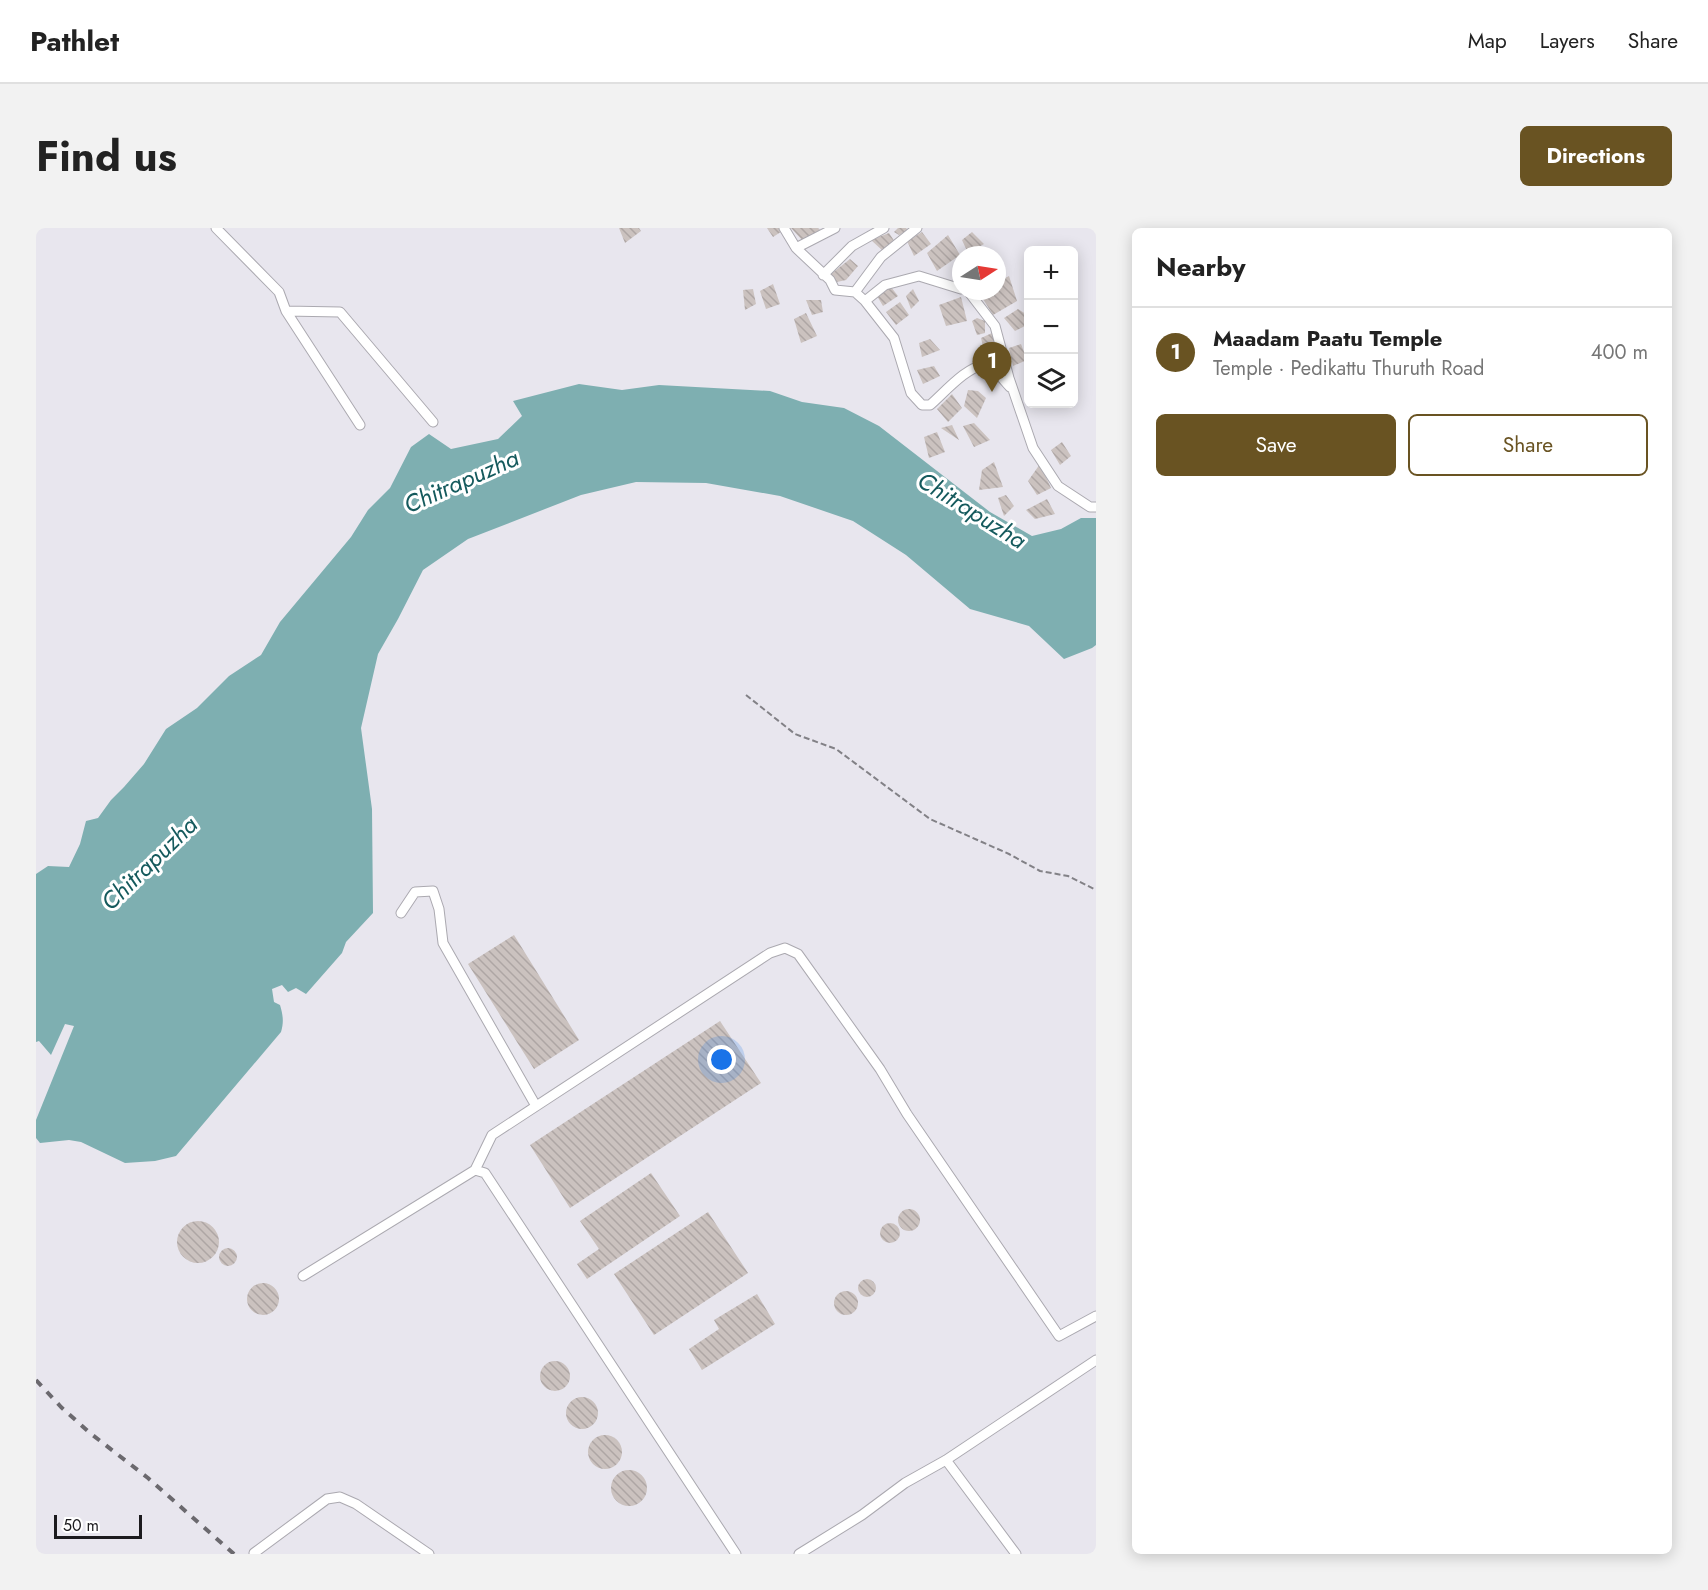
<!DOCTYPE html>
<meta charset="utf-8">
<style>
body{margin:0;font-family:Jost,sans-serif;background:#f2f2f2;color:#222}
.controls{position:absolute;right:18px;top:18px;display:grid;overflow:hidden;border-radius:9px;box-shadow:0 3px 15px #0003}
.controls button{width:54px;height:54px;display:grid;place-items:center;padding:0;border:0;border-bottom:2px solid #e0e0e0;background:#fff;color:#222;font:30px sans-serif}
.compass{position:absolute;left:916px;top:18px;width:54px;height:54px;border-radius:50%;background:#fff;box-shadow:0 3px 15px #0003;rotate:78deg}
.scale{position:absolute;left:18px;bottom:15px;width:88px;box-sizing:border-box;padding-left:6px;border:3px solid #1c1b1e;border-top:0;font-size:16px;line-height:21px;white-space:nowrap;color:#1c1b1e;-webkit-text-stroke:4px #fff;paint-order:stroke}
.you{position:absolute;left:686px;top:832px;width:21px;height:21px;margin:-15px;border:4px solid #fff;border-radius:50%;background:#1a73e8;box-shadow:0 0 0 9px #1a73e833}
.badge{display:grid;place-items:center;width:39px;height:39px;border-radius:50%;background:#695322;color:#fff;font-size:20px;font-weight:700}
.pin{position:absolute;translate:-50% -50px;filter:drop-shadow(0 2px 3px #0008)}
.pin::after{content:'';position:absolute;top:32px;width:21px;height:18px;background:inherit;clip-path:polygon(0 0,100% 0,50% 100%)}
.list{margin:0;padding:0;list-style:none}
h2{display:flex;justify-content:space-between;align-items:center;height:78px;margin:0;padding:0 24px;font-size:26px}
h2 small{font-size:20px;font-weight:400;color:#767676}
.list li{display:grid;grid-template-columns:39px 1fr auto;gap:18px;align-items:center;box-sizing:border-box;height:90px;padding:0 24px;border-top:2px solid #e0e0e0}
.list b{display:block;font-size:22px;white-space:nowrap}
.list p{margin:0;font-size:20px;white-space:nowrap;color:#767676}
.list em{font-size:20px;font-style:normal;color:#767676}
.actions{display:flex;gap:12px;padding:18px 24px}
.actions a{flex:1;padding:14px 0;border:2px solid #695322;border-radius:9px;text-align:center;font-size:21px;color:#695322}
.actions .main{background:#695322;color:#fff}
.icon{flex:none;width:33px;height:33px;fill:none;stroke:currentColor;stroke-width:2;stroke-linecap:round;stroke-linejoin:round}
.map{position:relative;flex:none;width:1060px;height:1326px;overflow:hidden;border-radius:9px}
header{display:flex;align-items:center;gap:36px;box-sizing:border-box;height:84px;padding:0 30px;background:#fff;border-bottom:2px solid #e0e0e0}
header strong{font-size:28px}
nav{display:flex;gap:33px;margin-inline-start:auto;font-size:21px}
.intro{display:flex;align-items:center;justify-content:space-between;box-sizing:border-box;height:144px;padding:0 36px}
h1{margin:0;font-size:42px}
.button{padding:15px 27px;border-radius:9px;background:#695322;color:#fff;font-size:21px;font-weight:700}
main{display:flex;gap:36px;padding:0 36px}
aside{flex:1;background:#fff;border-radius:9px;box-shadow:0 3px 15px #0003}
.map>svg:first-child{display:block}
.water{fill:#7eafb1}
.building{fill:url(#building-back-hatch)}
.lines{fill:none;stroke-linecap:round;stroke-linejoin:round}
.street-casing{stroke:#aba9b0;stroke-width:11}
.path{stroke:#828186;stroke-width:2;stroke-dasharray:6 3;stroke-linecap:butt}
.street{stroke:#fff;stroke-width:9}
.rail{stroke:#6b696e;stroke-width:4;stroke-dasharray:8 8;stroke-linecap:butt}
.labels{text-anchor:middle;dominant-baseline:central;stroke-width:6;stroke-linejoin:round;paint-order:stroke}
.water-label{font-size:24px;font-style:italic;fill:#155a5d;stroke:#fff}
</style>
<header>
<strong>Pathlet</strong>
<nav><a>Map</a><a>Layers</a><a>Share</a></nav>
</header>
<div class="intro"><h1>Find us</h1><a class="button">Directions</a></div>
<main>
<div class="map">
<svg width="1060" height="1326" viewBox="0 0 1060 1326">
<defs>
<pattern id="building-back-hatch" width="6" height="6" patternUnits="userSpaceOnUse" patternTransform="scale(1.5)"><rect width="6" height="6" fill="#cbc2bf"/><path d="M-1 5l2 2M0 0l6 6M5-1l2 2" fill="none" stroke="#aea6a4"/></pattern>
</defs>
<rect width="100%" height="100%" fill="#e8e6ee"/>
<path class="water" d="M 543,156 L 586,162 L 623,157 L 734,163 L 766,174 L 808,180 L 843,198 L 954,284 L 996,308 L 1025,301 L 1045,290 L 1060,290 L 1060,417 L 1056,420 L 1028,431 L 993,398 L 934,381 L 870,327 L 817,293 L 744,268 L 670,255 L 600,254 L 545,267 L 432,311 L 387,342 L 362,391 L 342,426 L 325,500 L 336,581 L 337,685 L 310,714 L 306,725 L 270,766 L 260,760 L 252,764 L 246,757 L 236,761 L 238,774 L 244,777 C 247,787 248,794 245,804 L 140,928 L 119,933 L 89,935 L 45,914 L 33,912 L 4,915 L 0,910 L 0,892 L 38,798 L 29,796 L 15,827 L 3,813 L 0,814 L 0,646 L 12,638 L 33,639 L 44,616 L 50,593 L 62,590 L 75,572 L 88,559 L 108,536 L 130,501 L 161,480 L 193,448 L 225,427 L 244,394 L 315,309 L 332,282 L 354,260 L 375,219 L 393,206 L 415,221 L 462,211 L 486,188 L 477,173 Z"/>
<path class="building" d="M 583,0 L 603,0 L 605,3 L 589,15 Z
M 731,0 L 747,0 L 748,2 L 737,9 Z
M 755,0 L 782,0 L 784,2 L 767,13 Z
M 862,0 L 870,0 L 872,2 L 863,7 L 858,4 Z
M 886,4 L 895,16 L 878,28 L 871,13 Z
M 936,4 L 948,16 L 932,25 L 926,12 Z
M 853,5 L 859,14 L 847,23 L 835,12 Z
M 912,7 L 924,27 L 901,43 L 891,25 Z
M 814,31 L 822,38 L 810,52 L 801,54 L 795,46 Z
M 973,48 L 981,73 L 957,87 L 942,63 L 961,63 L 961,54 Z
M 737,56 L 744,76 L 730,81 L 724,63 Z
M 855,59 L 862,68 L 847,78 L 841,68 Z
M 717,61 L 720,76 L 709,82 L 707,62 Z
M 877,61 L 883,73 L 875,81 L 870,68 Z
M 925,69 L 931,93 L 910,98 L 903,77 Z
M 770,72 L 785,72 L 787,84 L 776,87 Z
M 864,74 L 873,87 L 860,97 L 850,84 Z
M 982,81 L 993,88 L 993,96 L 979,103 L 968,90 Z
M 770,85 L 781,108 L 765,115 L 758,91 Z
M 941,90 L 949,93 L 949,105 L 941,107 L 936,93 Z
M 956,105 L 964,133 L 951,136 L 945,110 Z
M 894,111 L 904,122 L 886,129 L 883,115 Z
M 985,116 L 991,132 L 977,138 L 973,120 Z
M 898,138 L 904,148 L 887,156 L 881,142 Z
M 932,162 L 942,163 L 950,170 L 941,190 L 928,178 Z
M 916,166 L 926,180 L 912,194 L 901,181 Z
M 938,195 L 954,212 L 938,219 L 927,198 Z
M 916,197 L 923,212 L 905,200 Z
M 901,204 L 909,224 L 893,230 L 888,209 Z
M 1026,214 L 1035,228 L 1024,237 L 1015,222 Z
M 958,234 L 967,259 L 943,262 L 946,242 Z
M 1004,236 L 1015,260 L 1001,267 L 992,253 Z
M 970,267 L 978,278 L 968,288 L 962,270 Z
M 1011,271 L 1019,286 L 999,291 L 990,282 Z
M 478,707 L 543,812 L 498,841 L 432,736 Z
M 684,793 L 725,855 L 534,980 L 494,917 Z
M 615,945 L 644,988 L 551,1051 L 541,1036 L 563,1021 L 544,993 Z
M862 992a11 11 0 1 1 22 0a11 11 0 1 1-22 0Z
M 672,984 L 712,1045 L 618,1107 L 578,1046 Z
M141 1014a21 21 0 1 1 42 0a21 21 0 1 1-42 0Z
M844 1005a10 10 0 1 1 20 0a10 10 0 1 1-20 0Z
M183 1029a9 9 0 1 1 18 0a9 9 0 1 1-18 0Z
M822 1060a9 9 0 1 1 18 0a9 9 0 1 1-18 0Z
M211 1071a16 16 0 1 1 32 0a16 16 0 1 1-32 0Z
M798 1075a12 12 0 1 1 24 0a12 12 0 1 1-24 0Z
M 721,1066 L 739,1096 L 666,1142 L 653,1121 L 683,1101 L 678,1092 Z
M504 1148a15 15 0 1 1 30 0a15 15 0 1 1-30 0Z
M530 1185a16 16 0 1 1 32 0a16 16 0 1 1-32 0Z
M552 1224a17 17 0 1 1 34 0a17 17 0 1 1-34 0Z
M575 1260a18 18 0 1 1 36 0a18 18 0 1 1-36 0Z"/>
<g class="lines">
<defs>
<path id="street" d="M 180,0 L 243,64 L 250,83 L 304,84 L 397,194
M 748,0 L 760,20 L 794,52 L 799,62 L 819,64 L 829,73 L 849,57 L 883,48 L 925,61
M 760,20 L 799,0
M 787,47 L 816,18 L 848,0
M 932,63 L 959,98 L 973,150 L 997,220 L 1022,258 L 1054,279 L 1060,279
M 819,64 L 845,29 L 881,0
M 829,73 L 858,110 L 875,165 L 886,177 L 894,177 C 906,167 933,136 948,138 C 959,139 967,152 974,159
M 250,83 L 324,197
M 365,685 L 379,664 L 397,663 L 403,681 L 407,715 L 500,878
M 439,942 L 449,945 L 700,1326
M 267,1048 L 439,942 L 456,907 L 734,725 L 749,720 L 762,726 L 844,841 L 871,886 L 1023,1108 L 1060,1088
M 910,1232 L 980,1326
M 218,1325 L 291,1271 L 304,1269 L 320,1276 L 393,1326
M 763,1326 L 826,1287 L 869,1255 L 910,1232 L 1060,1132"/>
</defs>
<use href="#street" class="street-casing"/>
<path class="path" d="M 710,467 L 759,506 L 800,521 L 894,591 L 973,626 L 1004,643 L 1032,648 L 1060,662"/>
<use href="#street" class="street"/>
<path class="rail" d="M 0,1152 L 25,1179 L 54,1205 L 112,1250 L 198,1326
M 0,1325 L 0,1326"/>
</g>
<g class="labels">
<g class="water-label">
<text transform="translate(425 253) rotate(-24)">Chitrapuzha</text>
<text transform="translate(936 282) rotate(32)">Chitrapuzha</text>
<text transform="translate(113 635) rotate(-44)">Chitrapuzha</text>
</g>
</g>
</svg>
<div class="controls">
<button>+</button>
<button>−</button>
<button><svg class="icon" aria-label="layers" viewBox="0 0 24 24"><path d="M12 4l9 5-9 5-9-5zM3 14l9 5 9-5"/></svg></button>
</div>
<svg class="compass" viewBox="-18 -18 36 36"><path d="M0-13l5 13h-10z" fill="#e53935"/><path d="M0 13l5-13h-10z" fill="#767676"/></svg>
<div class="scale">50 m</div>
<div class="you"></div>
<div class="pin badge" style="left:956px;top:164px">1</div>
</div>
<aside>
<h2>Nearby<small></small></h2>
<ul class="list">
<li><span class="badge">1</span><div><b>Maadam Paatu Temple</b><p>Temple · Pedikattu Thuruth Road</p></div><em>400 m</em></li>
</ul>
<div class="actions"><a class="main">Save</a><a>Share</a></div>
</aside>
</main>
